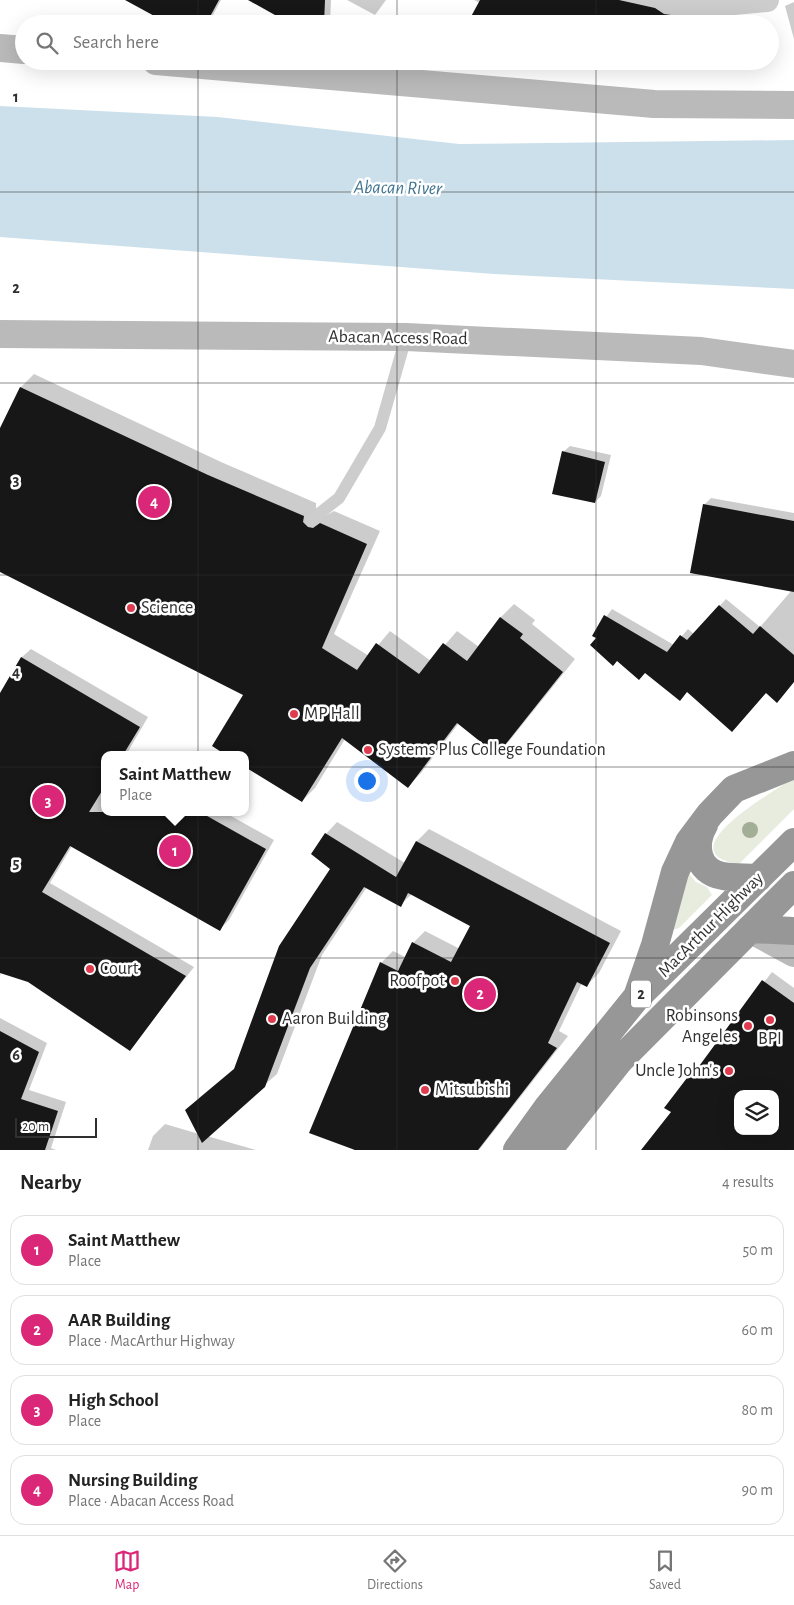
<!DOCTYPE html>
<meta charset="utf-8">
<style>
body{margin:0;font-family:"Alegreya Sans",sans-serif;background:#f2f2f2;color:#222}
.controls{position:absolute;right:15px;bottom:15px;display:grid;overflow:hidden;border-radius:10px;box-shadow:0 5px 20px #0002}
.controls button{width:45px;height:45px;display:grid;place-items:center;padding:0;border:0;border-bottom:1px solid #e0e0e0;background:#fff;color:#222;font:25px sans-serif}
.scale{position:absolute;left:15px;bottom:12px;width:82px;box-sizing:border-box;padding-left:5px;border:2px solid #303030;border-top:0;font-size:14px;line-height:18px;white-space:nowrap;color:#303030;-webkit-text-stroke:4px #fff;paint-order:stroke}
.you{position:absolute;left:366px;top:780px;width:18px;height:18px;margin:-12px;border:4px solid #fff;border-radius:50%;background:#1a73e8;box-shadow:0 0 0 8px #1a73e833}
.badge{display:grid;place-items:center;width:32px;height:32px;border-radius:50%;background:#db2777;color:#fff;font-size:16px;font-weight:700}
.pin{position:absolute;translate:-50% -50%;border:2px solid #fff;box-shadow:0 1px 5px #0006}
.popup{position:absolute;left:101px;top:751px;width:148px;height:65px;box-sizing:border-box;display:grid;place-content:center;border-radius:10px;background:#fff;filter:drop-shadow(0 1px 4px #0005);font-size:16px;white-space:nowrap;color:#767676}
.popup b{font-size:19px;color:#222}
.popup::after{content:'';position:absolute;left:50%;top:100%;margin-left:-10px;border:10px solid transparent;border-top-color:#fff}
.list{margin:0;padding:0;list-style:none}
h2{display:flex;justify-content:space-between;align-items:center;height:65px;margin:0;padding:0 20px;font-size:21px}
h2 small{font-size:16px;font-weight:400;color:#767676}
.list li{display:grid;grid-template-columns:32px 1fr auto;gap:15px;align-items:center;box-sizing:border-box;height:70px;margin:0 10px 10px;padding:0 10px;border:1px solid #e0e0e0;border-radius:15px}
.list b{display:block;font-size:19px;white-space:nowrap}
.list p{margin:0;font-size:16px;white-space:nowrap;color:#767676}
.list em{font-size:16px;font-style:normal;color:#767676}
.icon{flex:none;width:28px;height:28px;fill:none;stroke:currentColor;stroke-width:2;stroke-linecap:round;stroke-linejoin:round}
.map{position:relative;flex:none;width:794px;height:1150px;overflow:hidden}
.search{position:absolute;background:#fff;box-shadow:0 5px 20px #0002;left:15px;right:15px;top:15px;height:55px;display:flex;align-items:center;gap:12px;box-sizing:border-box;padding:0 18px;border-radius:28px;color:#767676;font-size:19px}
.sheet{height:385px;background:#fff}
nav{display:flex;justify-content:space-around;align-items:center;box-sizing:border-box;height:70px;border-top:1px solid #e0e0e0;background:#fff;font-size:14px;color:#767676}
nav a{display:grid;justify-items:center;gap:2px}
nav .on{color:#db2777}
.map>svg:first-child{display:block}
.green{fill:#e7ecdf}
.water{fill:#cce0eb}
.shadow{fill:#0003;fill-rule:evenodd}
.building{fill:#171717;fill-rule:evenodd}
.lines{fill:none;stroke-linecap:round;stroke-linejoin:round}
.lane{stroke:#cdcdcd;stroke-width:12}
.street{stroke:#cdcdcd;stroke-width:24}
.secondary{stroke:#bababa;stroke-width:28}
.highway{stroke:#979797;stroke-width:28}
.tree{fill:#a2ae95}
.grid{fill:none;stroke:#303030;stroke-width:1;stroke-opacity:0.55}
.poi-dot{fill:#de3c4e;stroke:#fff;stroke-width:2}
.labels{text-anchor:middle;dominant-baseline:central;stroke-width:5;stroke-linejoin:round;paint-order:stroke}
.shield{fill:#fff;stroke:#6e6e6e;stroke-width:1}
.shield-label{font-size:16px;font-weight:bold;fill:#303030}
.street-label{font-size:18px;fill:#303030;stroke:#fff}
.poi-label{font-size:18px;fill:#303030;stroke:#fff;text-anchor:start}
.water-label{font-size:19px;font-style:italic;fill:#417490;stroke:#fff}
.grid-label{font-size:16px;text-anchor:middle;font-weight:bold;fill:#303030;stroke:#fff;stroke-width:5;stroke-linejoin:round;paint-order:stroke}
</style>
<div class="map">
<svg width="794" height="1150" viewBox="0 0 794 1150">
<rect width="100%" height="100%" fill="#fff"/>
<path class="green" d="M 794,778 L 794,809 L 739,864 C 664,853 776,790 794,778 Z
M 687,871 L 696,882 L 707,887 L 712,895 L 679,928 L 673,930 L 671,929 Z"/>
<path class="water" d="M 0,106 L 218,117 L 459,144 L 794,140 L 794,289 L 494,274 L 0,237 Z"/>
<path class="shadow" d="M 133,0 L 221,0 L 208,24 L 181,24 Z
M 251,0 L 331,0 L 330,24 L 294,24 Z
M 347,0 L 386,0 L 375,15 Z
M 474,0 L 661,0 L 729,12 L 728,22 L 469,24 L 480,3 Z
M 794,2 L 794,39 L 785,6 Z
M 526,61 L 539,61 L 534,66 Z
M 34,374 L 221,462 L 316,503 L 316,508 L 321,515 L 327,515 L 334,511 L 380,531 L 334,634 L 369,656 L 390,631 L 431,661 L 457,631 L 479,647 L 501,617 L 514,604 L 535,620 L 532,624 L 575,659 L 510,740 L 497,753 L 459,723 L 421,773 L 408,786 L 345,739 L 315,788 L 302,801 L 245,765 L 245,695 L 0,570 L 0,431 L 21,387 Z
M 570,446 L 611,455 L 601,496 L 595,502 L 563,452 Z
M 711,498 L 794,513 L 794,682 L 766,692 L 688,691 L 645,672 L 593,635 L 612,609 L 674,645 L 688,629 L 694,634 L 726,599 L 760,627 L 792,590 L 704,505 Z
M 31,649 L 148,717 L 126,755 L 105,755 L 105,812 L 224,812 L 274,840 L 229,920 L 220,929 L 72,846 L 50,883 L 194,967 L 130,1049 L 28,980 L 1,972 L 0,976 L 0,695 L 22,657 Z
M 337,822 L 405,863 L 417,841 L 429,829 L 621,931 L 599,973 L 587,985 L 582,983 L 559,1031 L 568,1036 L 479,1150 L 353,1150 L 381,963 L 393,951 L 405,957 L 413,943 L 425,931 L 460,949 L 472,925 L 412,894 L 400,905 L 367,887 L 322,955 L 277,1074 L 207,1136 L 256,1150 L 148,1150 L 153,1136 L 165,1124 L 199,1134 L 199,1098 L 236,1067 L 332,869 L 326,834 Z
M 772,972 L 794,988 L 794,1150 L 642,1150 L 673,1112 L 666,1108 ZM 738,1094 L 775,1094 L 775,1131 L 738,1131 Z
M 0,1018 L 47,1043 L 29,1090 L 66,1102 L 51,1148 L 56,1150 L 0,1150 Z"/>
<path class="building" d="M 125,0 L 219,0 L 206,24 L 169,24 Z
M 248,0 L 325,0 L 324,24 L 291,24 Z
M 480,0 L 619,0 L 655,8 L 664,14 L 685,17 L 684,24 L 467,24 Z
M 20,387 L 208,475 L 304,516 L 303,522 L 308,527 L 313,528 L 320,523 L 367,544 L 322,648 L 357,670 L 376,643 L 419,674 L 443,643 L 467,661 L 500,617 L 523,634 L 520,638 L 563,672 L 497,755 L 457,723 L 408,788 L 342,738 L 302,802 L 245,767 L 245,755 L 226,755 L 212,746 L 243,695 L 0,572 L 0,428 Z
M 562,451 L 605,462 L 595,503 L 552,494 Z
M 703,504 L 794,521 L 794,592 L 690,573 Z
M 719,605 L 753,634 L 760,626 L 794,655 L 794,682 L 777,703 L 766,693 L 732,732 L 687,692 L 680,701 L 645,673 L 639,680 L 617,661 L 613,666 L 590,645 L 596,638 L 592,636 L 604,615 L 667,652 L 680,635 L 687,640 Z
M 21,657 L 140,727 L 123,755 L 105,755 L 105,786 L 89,812 L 200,812 L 266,849 L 220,931 L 70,846 L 42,892 L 186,976 L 130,1051 L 28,982 L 0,973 L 0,693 Z
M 325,833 L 396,877 L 416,841 L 610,943 L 587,987 L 577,982 L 548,1043 L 557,1048 L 478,1150 L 355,1150 L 309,1133 L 380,962 L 398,971 L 412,942 L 451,962 L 470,926 L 408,893 L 401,907 L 364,887 L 310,968 L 265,1087 L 202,1143 L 185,1110 L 234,1069 L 279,946 L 330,869 L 311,854 Z
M 762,980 L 794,1003 L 794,1150 L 641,1150 L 671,1112 L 664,1108 L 690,1074 L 692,1076 ZM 738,1094 L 775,1094 L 775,1131 L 738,1131 Z
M 0,1031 L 39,1052 L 21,1099 L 58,1111 L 45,1150 L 0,1150 Z"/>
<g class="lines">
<path class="lane" d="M 311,520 L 339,498 L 380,428 L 406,337"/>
<path class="street" d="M 666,0 L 702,6 L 767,0"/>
<path class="secondary" d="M 0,48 L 24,50
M 156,61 L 654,104 L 794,105
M 0,334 L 406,337 L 701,351 L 794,364
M 750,929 L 794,953"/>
<path class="highway" d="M 704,825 C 693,844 696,872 723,876 C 734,878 746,877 758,878
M 750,929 L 794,931
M 638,994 L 655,945 L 675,872 L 689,842 L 710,814 L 734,789 L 794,765
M 517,1150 L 548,1107 L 636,998 L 794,842
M 548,1150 L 619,1061 L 794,885"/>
</g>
<circle class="tree" cx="750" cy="830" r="8"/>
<path class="grid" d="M 198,0 L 198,24M 397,0 L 397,24M 596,0 L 596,24M 198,61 L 198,1150M 397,61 L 397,1150M 596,61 L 596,1150M 0,192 L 794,192M 0,383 L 794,383M 0,575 L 794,575M 0,767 L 794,767M 0,958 L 794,958"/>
<g class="poi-dot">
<circle cx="131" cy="608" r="5"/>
<circle cx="294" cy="714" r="5"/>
<circle cx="368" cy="750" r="5"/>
<circle cx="90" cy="969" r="5"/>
<circle cx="455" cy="981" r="5"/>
<circle cx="272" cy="1019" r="5"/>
<circle cx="770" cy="1020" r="5"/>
<circle cx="748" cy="1026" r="5"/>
<circle cx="729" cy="1071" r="5"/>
<circle cx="425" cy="1090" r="5"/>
</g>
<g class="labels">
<rect class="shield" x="631" y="980.5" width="20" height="27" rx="4"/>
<g class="shield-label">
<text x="641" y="994">2</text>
</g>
<g class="street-label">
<text transform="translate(398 338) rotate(1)">Abacan Access Road</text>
<text transform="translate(711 925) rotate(-45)">MacArthur Highway</text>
</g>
<g class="poi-label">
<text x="141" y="608">Science</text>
<text x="304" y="714">MP Hall</text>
<text x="378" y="750">Systems Plus College Foundation</text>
<text x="100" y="969">Court</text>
<text x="445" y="981" text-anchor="end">Roofpot</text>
<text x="738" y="1016" text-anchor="end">Robinsons<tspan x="738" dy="21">Angeles</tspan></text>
<text x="282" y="1019">Aaron Building</text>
<text x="770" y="1039" text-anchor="middle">BPI</text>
<text x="719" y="1071" text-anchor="end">Uncle John's</text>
<text x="435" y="1090">Mitsubishi</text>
</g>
<g class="water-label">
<text transform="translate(398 188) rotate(1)">Abacan River</text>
</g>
</g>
<g class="grid-label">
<text x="16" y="102">1</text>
<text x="16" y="293">2</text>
<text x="16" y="485">3</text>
<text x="16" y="677">4</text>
<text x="16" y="868">5</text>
<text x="16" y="1060">6</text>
</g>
</svg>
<div class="controls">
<button><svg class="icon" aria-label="layers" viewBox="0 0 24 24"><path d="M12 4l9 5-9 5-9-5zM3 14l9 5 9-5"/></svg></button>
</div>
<div class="scale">20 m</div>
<div class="you"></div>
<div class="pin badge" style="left:175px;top:851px">1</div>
<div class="popup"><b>Saint Matthew</b>Place</div>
<div class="pin badge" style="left:480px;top:994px">2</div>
<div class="pin badge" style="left:48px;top:801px">3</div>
<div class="pin badge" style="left:154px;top:502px">4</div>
<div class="search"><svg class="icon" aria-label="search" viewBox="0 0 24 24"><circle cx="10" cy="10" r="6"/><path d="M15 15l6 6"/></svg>Search here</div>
</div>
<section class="sheet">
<h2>Nearby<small>4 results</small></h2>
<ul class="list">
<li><span class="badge">1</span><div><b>Saint Matthew</b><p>Place</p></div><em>50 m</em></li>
<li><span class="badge">2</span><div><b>AAR Building</b><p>Place · MacArthur Highway</p></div><em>60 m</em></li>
<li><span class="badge">3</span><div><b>High School</b><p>Place</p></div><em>80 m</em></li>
<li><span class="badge">4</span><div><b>Nursing Building</b><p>Place · Abacan Access Road</p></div><em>90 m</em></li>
</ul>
</section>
<nav>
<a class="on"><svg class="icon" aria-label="map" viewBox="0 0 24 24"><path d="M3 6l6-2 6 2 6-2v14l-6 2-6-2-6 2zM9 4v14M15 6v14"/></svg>Map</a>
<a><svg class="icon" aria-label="directions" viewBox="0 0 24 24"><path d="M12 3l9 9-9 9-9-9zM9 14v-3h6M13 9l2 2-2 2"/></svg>Directions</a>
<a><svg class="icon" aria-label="saved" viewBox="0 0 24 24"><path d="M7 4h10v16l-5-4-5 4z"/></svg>Saved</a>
</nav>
